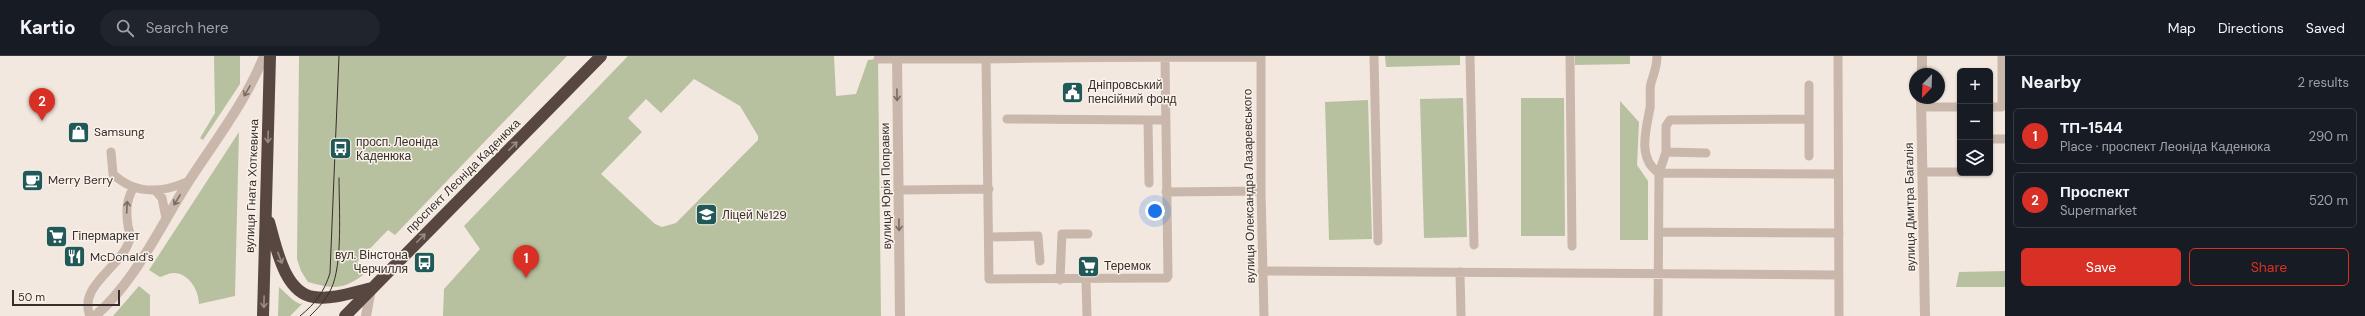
<!DOCTYPE html>
<meta charset="utf-8">
<style>
body{margin:0;font-family:"DM Sans",sans-serif;background:#20242c;color:#f1f3f6}
.controls{position:absolute;right:12px;top:12px;display:grid;overflow:hidden;border-radius:6px;box-shadow:0 1px 3px #0004}
.controls button{width:36px;height:36px;display:grid;place-items:center;padding:0;border:0;border-bottom:1px solid #363941;background:#171b24;color:#f1f3f6;font:20px sans-serif}
.compass{position:absolute;left:1909px;top:12px;width:36px;height:36px;border-radius:50%;background:#171b24;box-shadow:0 1px 3px #0004;rotate:203deg}
.scale{position:absolute;left:12px;bottom:10px;width:108px;box-sizing:border-box;padding-left:4px;border:2px solid #382d2a;border-top:0;font-size:11px;line-height:14px;white-space:nowrap;color:#382d2a;-webkit-text-stroke:3px #f9f2eb;paint-order:stroke}
.you{position:absolute;left:1155px;top:155px;width:14px;height:14px;margin:-10px;border:3px solid #fff;border-radius:50%;background:#1a73e8;box-shadow:0 0 0 6px #1a73e833}
.badge{display:grid;place-items:center;width:26px;height:26px;border-radius:50%;background:#d93025;color:#fff;font-size:13px;font-weight:700}
.pin{position:absolute;translate:-50% -33px;filter:drop-shadow(0 1px 2px #0008)}
.pin::after{content:'';position:absolute;top:21px;width:14px;height:12px;background:inherit;clip-path:polygon(0 0,100% 0,50% 100%)}
.list{margin:0;padding:0;list-style:none}
h2{display:flex;justify-content:space-between;align-items:center;height:52px;margin:0;padding:0 16px;font-size:17px}
h2 small{font-size:13px;font-weight:400;color:#9ea1a6}
.list li{display:grid;grid-template-columns:26px 1fr auto;gap:12px;align-items:center;box-sizing:border-box;height:56px;margin:0 8px 8px;padding:0 8px;border:1px solid #363941;border-radius:6px}
.list b{display:block;font-size:15px;white-space:nowrap}
.list p{margin:0;font-size:13px;white-space:nowrap;color:#9ea1a6}
.list em{font-size:13px;font-style:normal;color:#9ea1a6}
.actions{display:flex;gap:8px;padding:12px 16px}
.actions a{flex:1;padding:9px 0;border:1px solid #d93025;border-radius:6px;text-align:center;font-size:14px;color:#d93025}
.actions .main{background:#d93025;color:#fff}
.icon{flex:none;width:22px;height:22px;fill:none;stroke:currentColor;stroke-width:2;stroke-linecap:round;stroke-linejoin:round}
.map{position:relative;flex:none;width:2005px;height:260px;overflow:hidden}
header{display:flex;align-items:center;gap:24px;box-sizing:border-box;height:56px;padding:0 20px;background:#171b24;border-bottom:1px solid #363941}
header strong{font-size:19px}
nav{display:flex;gap:22px;margin-inline-start:auto;font-size:14px}
.search{width:280px;height:36px;background:#20242c;display:flex;align-items:center;gap:10px;box-sizing:border-box;padding:0 14px;border-radius:22px;color:#9ea1a6;font-size:15px}
main{display:flex}
aside{flex:1;background:#171b24}
.map>svg:first-child{display:block}
.green{fill:#b8c19f;fill-rule:evenodd}
.lines{fill:none;stroke-linecap:round;stroke-linejoin:round}
.lane{stroke:#cab7ab;stroke-width:9}
.street{stroke:#cab7ab;stroke-width:10}
.highway{stroke:#584741;stroke-width:12}
.tram{stroke:#382d2a;stroke-width:1}
.oneway{stroke:#7a6b64}
.oneway2{stroke:#988b85}
.labels{text-anchor:middle;dominant-baseline:central;stroke-width:3;stroke-linejoin:round;paint-order:stroke}
.poi-label{font-size:12px;fill:#382d2a;stroke:#f9f2eb;text-anchor:start}
.street-label{font-size:12px;fill:#382d2a;stroke:#f9f2eb}
</style>
<header>
<strong>Kartio</strong>
<div class="search"><svg class="icon" aria-label="search" viewBox="0 0 24 24"><circle cx="10" cy="10" r="6"/><path d="M15 15l6 6"/></svg>Search here</div>
<nav><a>Map</a><a>Directions</a><a>Saved</a></nav>
</header>
<main>
<div class="map">
<svg width="2005" height="260" viewBox="0 0 2005 260">
<rect width="100%" height="100%" fill="#f2e8df"/>
<path class="green" d="M 214,0 L 240,0 L 240,28 L 203,84 L 200,82 L 215,57 Z
M 299,0 L 567,0 L 395,179 L 388,174 L 357,206 L 363,219 C 343,234 332,233 308,226 L 301,215 L 297,203 Z
M 628,0 L 834,0 L 836,40 L 856,38 L 868,4 L 878,3 L 881,260 L 443,260 L 444,233 L 480,193 L 464,170 ZM 694,23 L 740,50 L 758,80 L 758,84 L 676,167 L 662,171 L 655,168 L 601,118 L 642,76 L 628,62 L 646,43 L 661,57 Z
M 1385,0 L 1460,0 L 1460,9 L 1386,11 Z
M 1575,0 L 1630,0 L 1630,8 L 1575,9 Z
M 1463,42 L 1467,181 L 1424,182 L 1420,43 Z
M 1521,42 L 1564,42 L 1565,180 L 1521,180 Z
M 1368,44 L 1372,183 L 1329,184 L 1325,46 Z
M 1620,45 L 1639,66 L 1637,109 L 1648,125 L 1648,184 L 1620,184 Z
M 239,76 L 235,240 L 199,248 C 199,234 188,216 173,217 C 169,217 164,220 160,221 L 149,214 Z
M 2005,215 L 2005,231 L 1956,231 L 1959,216 Z
M 139,230 L 150,239 L 150,260 L 113,260 Z
M 279,231 L 293,244 L 300,248 L 303,247 L 290,260 L 278,260 Z"/>
<g class="lines">
<path class="lane" d="M 1165,0 L 1165,1 L 1168,220 L 1167,222 L 989,223 L 986,3 C 1078,1 1170,1 1261,1
M 1261,0 L 1261,135 L 1264,260
M 1374,0 L 1378,185
M 1470,0 L 1474,189
M 1570,0 L 1572,190
M 1657,0 C 1657,11 1654,17 1651,27 C 1649,35 1651,44 1650,52 C 1646,74 1637,103 1659,117 L 1666,96 L 1666,70 L 1670,64 L 1809,63
M 1838,0 L 1839,260
M 878,3 L 986,3 L 986,0
M 1921,51 L 1960,51
M 1990,51 L 2002,51 L 2002,0
M 1007,63 L 1148,64
M 1990,83 L 2005,83
M 111,96 L 113,118 C 135,139 163,137 189,125
M 1666,96 L 1706,97
M 1809,100 L 1809,29
M 1922,116 L 1960,116
M 1149,127 L 1148,64 L 1165,64
M 899,134 L 989,133
M 156,135 L 162,142 L 166,162
M 1166,136 L 1261,135
M 1659,176 L 1839,177
M 989,181 L 1038,180 L 1040,205
M 1262,215 L 1839,219
M 1460,216 L 1461,260
M 1060,224 L 1062,178 L 1088,178
M 1086,224 L 1087,260
M 90,260 C 77,229 124,210 130,182 C 130,179 129,173 128,170 C 126,155 126,146 133,132
M 1658,260 L 1659,117 L 1838,118"/>
<path class="street" d="M 897,0 L 900,260
M 1922,18 L 1922,0
M 1921,42 L 1925,260
M 95,260 C 136,225 160,170 189,125 C 215,85 246,45 264,0
M 366,260 L 371,233"/>
<path class="highway" d="M 269,166 C 276,190 284,237 314,241 C 333,244 354,236 372,232
M 263,260 L 270,0
M 345,260 L 601,0"/>
<path class="tram" d="M 300,260 C 316,247 324,236 330,217 L 339,0
M 310,260 C 318,252 326,244 331,233 C 343,209 339,151 339,122"/>
</g>
<defs><path id="oneway-shaft" d="M-6 0H5M1.5-3L5.5 0L1.5 3" fill="none" stroke-width="1.6" stroke-linecap="round" stroke-linejoin="round"/></defs>
<g class="oneway">
<use href="#oneway-shaft" transform="translate(247 35) rotate(120)"/>
<use href="#oneway-shaft" transform="translate(897 39) rotate(89)"/>
<use href="#oneway-shaft" transform="translate(177 144) rotate(122)"/>
<use href="#oneway-shaft" transform="translate(127 151) rotate(-87)"/>
<use href="#oneway-shaft" transform="translate(899 169) rotate(89)"/>
</g>
<g class="oneway2">
<use href="#oneway-shaft" transform="translate(268 81) rotate(92)"/>
<use href="#oneway-shaft" transform="translate(513 90) rotate(-45)"/>
<use href="#oneway-shaft" transform="translate(421 182) rotate(-45)"/>
<use href="#oneway-shaft" transform="translate(280 202) rotate(69)"/>
<use href="#oneway-shaft" transform="translate(264 246) rotate(91)"/>
</g>
<defs>
<symbol id="civic-square" viewBox="-11 -11 22 22"><rect x="-9" y="-9" width="18" height="18" rx="4" fill="#215858" stroke="#f9f2eb"/><path d="M-.6-6.5H3V-4.5H.6V-3L4-1V1h2V6H-6V1h2V-1L-.6-3ZM-1.2 2.5V6h2.4V2.5Z" fill="#fff"/></symbol>
<symbol id="shop-square" viewBox="-11 -11 22 22"><rect x="-9" y="-9" width="18" height="18" rx="4" fill="#215858" stroke="#f9f2eb"/><path d="M-5-2.5h2.3a2.7 3.5 0 0 1 5.4 0H5L5.5 6h-11ZM-1.5-2.5h3a1.5 2.3 0 0 0-3 0Z" fill="#fff"/></symbol>
<symbol id="bus-square" viewBox="-11 -11 22 22"><rect x="-9" y="-9" width="18" height="18" rx="4" fill="#215858" stroke="#f9f2eb"/><path d="M-5-6H5V4H4V6H2V4H-2V6H-4V4H-5ZM-3.5-4V0h7V-4ZM-3.5 1.2v1.5H-2V1.2ZM2 1.2v1.5H3.5V1.2Z" fill="#fff"/></symbol>
<symbol id="cafe-square" viewBox="-11 -11 22 22"><rect x="-9" y="-9" width="18" height="18" rx="4" fill="#215858" stroke="#f9f2eb"/><path d="M-5.5-4.5H6V0H3Q3 3.5 0 3.5H-2.5Q-5.5 3.5-5.5 0ZM3-3.2v2h1.7v-2ZM-6 4.5H4V6H-6Z" fill="#fff"/></symbol>
<symbol id="school-square" viewBox="-11 -11 22 22"><rect x="-9" y="-9" width="18" height="18" rx="4" fill="#215858" stroke="#f9f2eb"/><path d="M0-5L7-2L0 1L-7-2ZM-4 1L0 2.5L4 1V4Q0 6-4 4Z" fill="#fff"/></symbol>
<symbol id="supermarket-square" viewBox="-11 -11 22 22"><rect x="-9" y="-9" width="18" height="18" rx="4" fill="#215858" stroke="#f9f2eb"/><path d="M-6-5.5h2.5l.6 2H6L4.5 2H-2.5L-4.4-4H-6ZM-1.5 3.2a1.3 1.3 0 1 0 .1 0ZM3 3.2a1.3 1.3 0 1 0 .1 0Z" fill="#fff"/></symbol>
<symbol id="restaurant-square" viewBox="-11 -11 22 22"><rect x="-9" y="-9" width="18" height="18" rx="4" fill="#215858" stroke="#f9f2eb"/><path d="M-5-6h1v4h1v-4h1v4h1v-4h1v5L-1.5 .5V6h-2V.5L-5-1ZM5-6V6H3V1.5H1.5Q1.5-4 5-6Z" fill="#fff"/></symbol>
</defs>
<g fill-rule="evenodd">
<use href="#civic-square" x="1060" y="24" width="25" height="25"/>
<use href="#shop-square" x="66" y="64" width="25" height="25"/>
<use href="#bus-square" x="328" y="80" width="25" height="25"/>
<use href="#cafe-square" x="20" y="112" width="25" height="25"/>
<use href="#school-square" x="694" y="146" width="25" height="25"/>
<use href="#supermarket-square" x="44" y="168" width="25" height="25"/>
<use href="#restaurant-square" x="62" y="188" width="25" height="25"/>
<use href="#bus-square" x="412" y="194" width="25" height="25"/>
<use href="#supermarket-square" x="1076" y="198" width="25" height="25"/>
</g>
<g class="labels">
<g class="poi-label">
<text x="1088" y="29">Дніпровський<tspan x="1088" dy="14">пенсійний фонд</tspan></text>
<text x="94" y="76">Samsung</text>
<text x="356" y="86">просп. Леоніда<tspan x="356" dy="14">Каденюка</tspan></text>
<text x="48" y="124">Merry Berry</text>
<text x="722" y="159">Ліцей №129</text>
<text x="72" y="180">Гіпермаркет</text>
<text x="408" y="199" text-anchor="end">вул. Вінстона<tspan x="408" dy="14">Черчилля</tspan></text>
<text x="90" y="201">McDonald's</text>
<text x="1104" y="210">Теремок</text>
</g>
<g class="street-label">
<text transform="translate(463 120) rotate(-45)">проспект Леоніда Каденюка</text>
<text transform="translate(252 130) rotate(-88)">вулиця Гната Хоткевича</text>
<text transform="translate(886 130) rotate(-91)">вулиця Юрія Поправки</text>
<text transform="translate(1249 130) rotate(-91)">вулиця Олександра Лазаревського</text>
<text transform="translate(1910 151) rotate(-91)">вулиця Дмитра Багалія</text>
</g>
</g>
</svg>
<div class="controls">
<button>+</button>
<button>−</button>
<button><svg class="icon" aria-label="layers" viewBox="0 0 24 24"><path d="M12 4l9 5-9 5-9-5zM3 14l9 5 9-5"/></svg></button>
</div>
<svg class="compass" viewBox="-18 -18 36 36"><path d="M0-13l5 13h-10z" fill="#e53935"/><path d="M0 13l5-13h-10z" fill="#9ea1a6"/></svg>
<div class="scale">50 m</div>
<div class="you"></div>
<div class="pin badge" style="left:526px;top:222px">1</div>
<div class="pin badge" style="left:42px;top:65px">2</div>
</div>
<aside>
<h2>Nearby<small>2 results</small></h2>
<ul class="list">
<li><span class="badge">1</span><div><b>ТП-1544</b><p>Place · проспект Леоніда Каденюка</p></div><em>290 m</em></li>
<li><span class="badge">2</span><div><b>Проспект</b><p>Supermarket</p></div><em>520 m</em></li>
</ul>
<div class="actions"><a class="main">Save</a><a>Share</a></div>
</aside>
</main>
